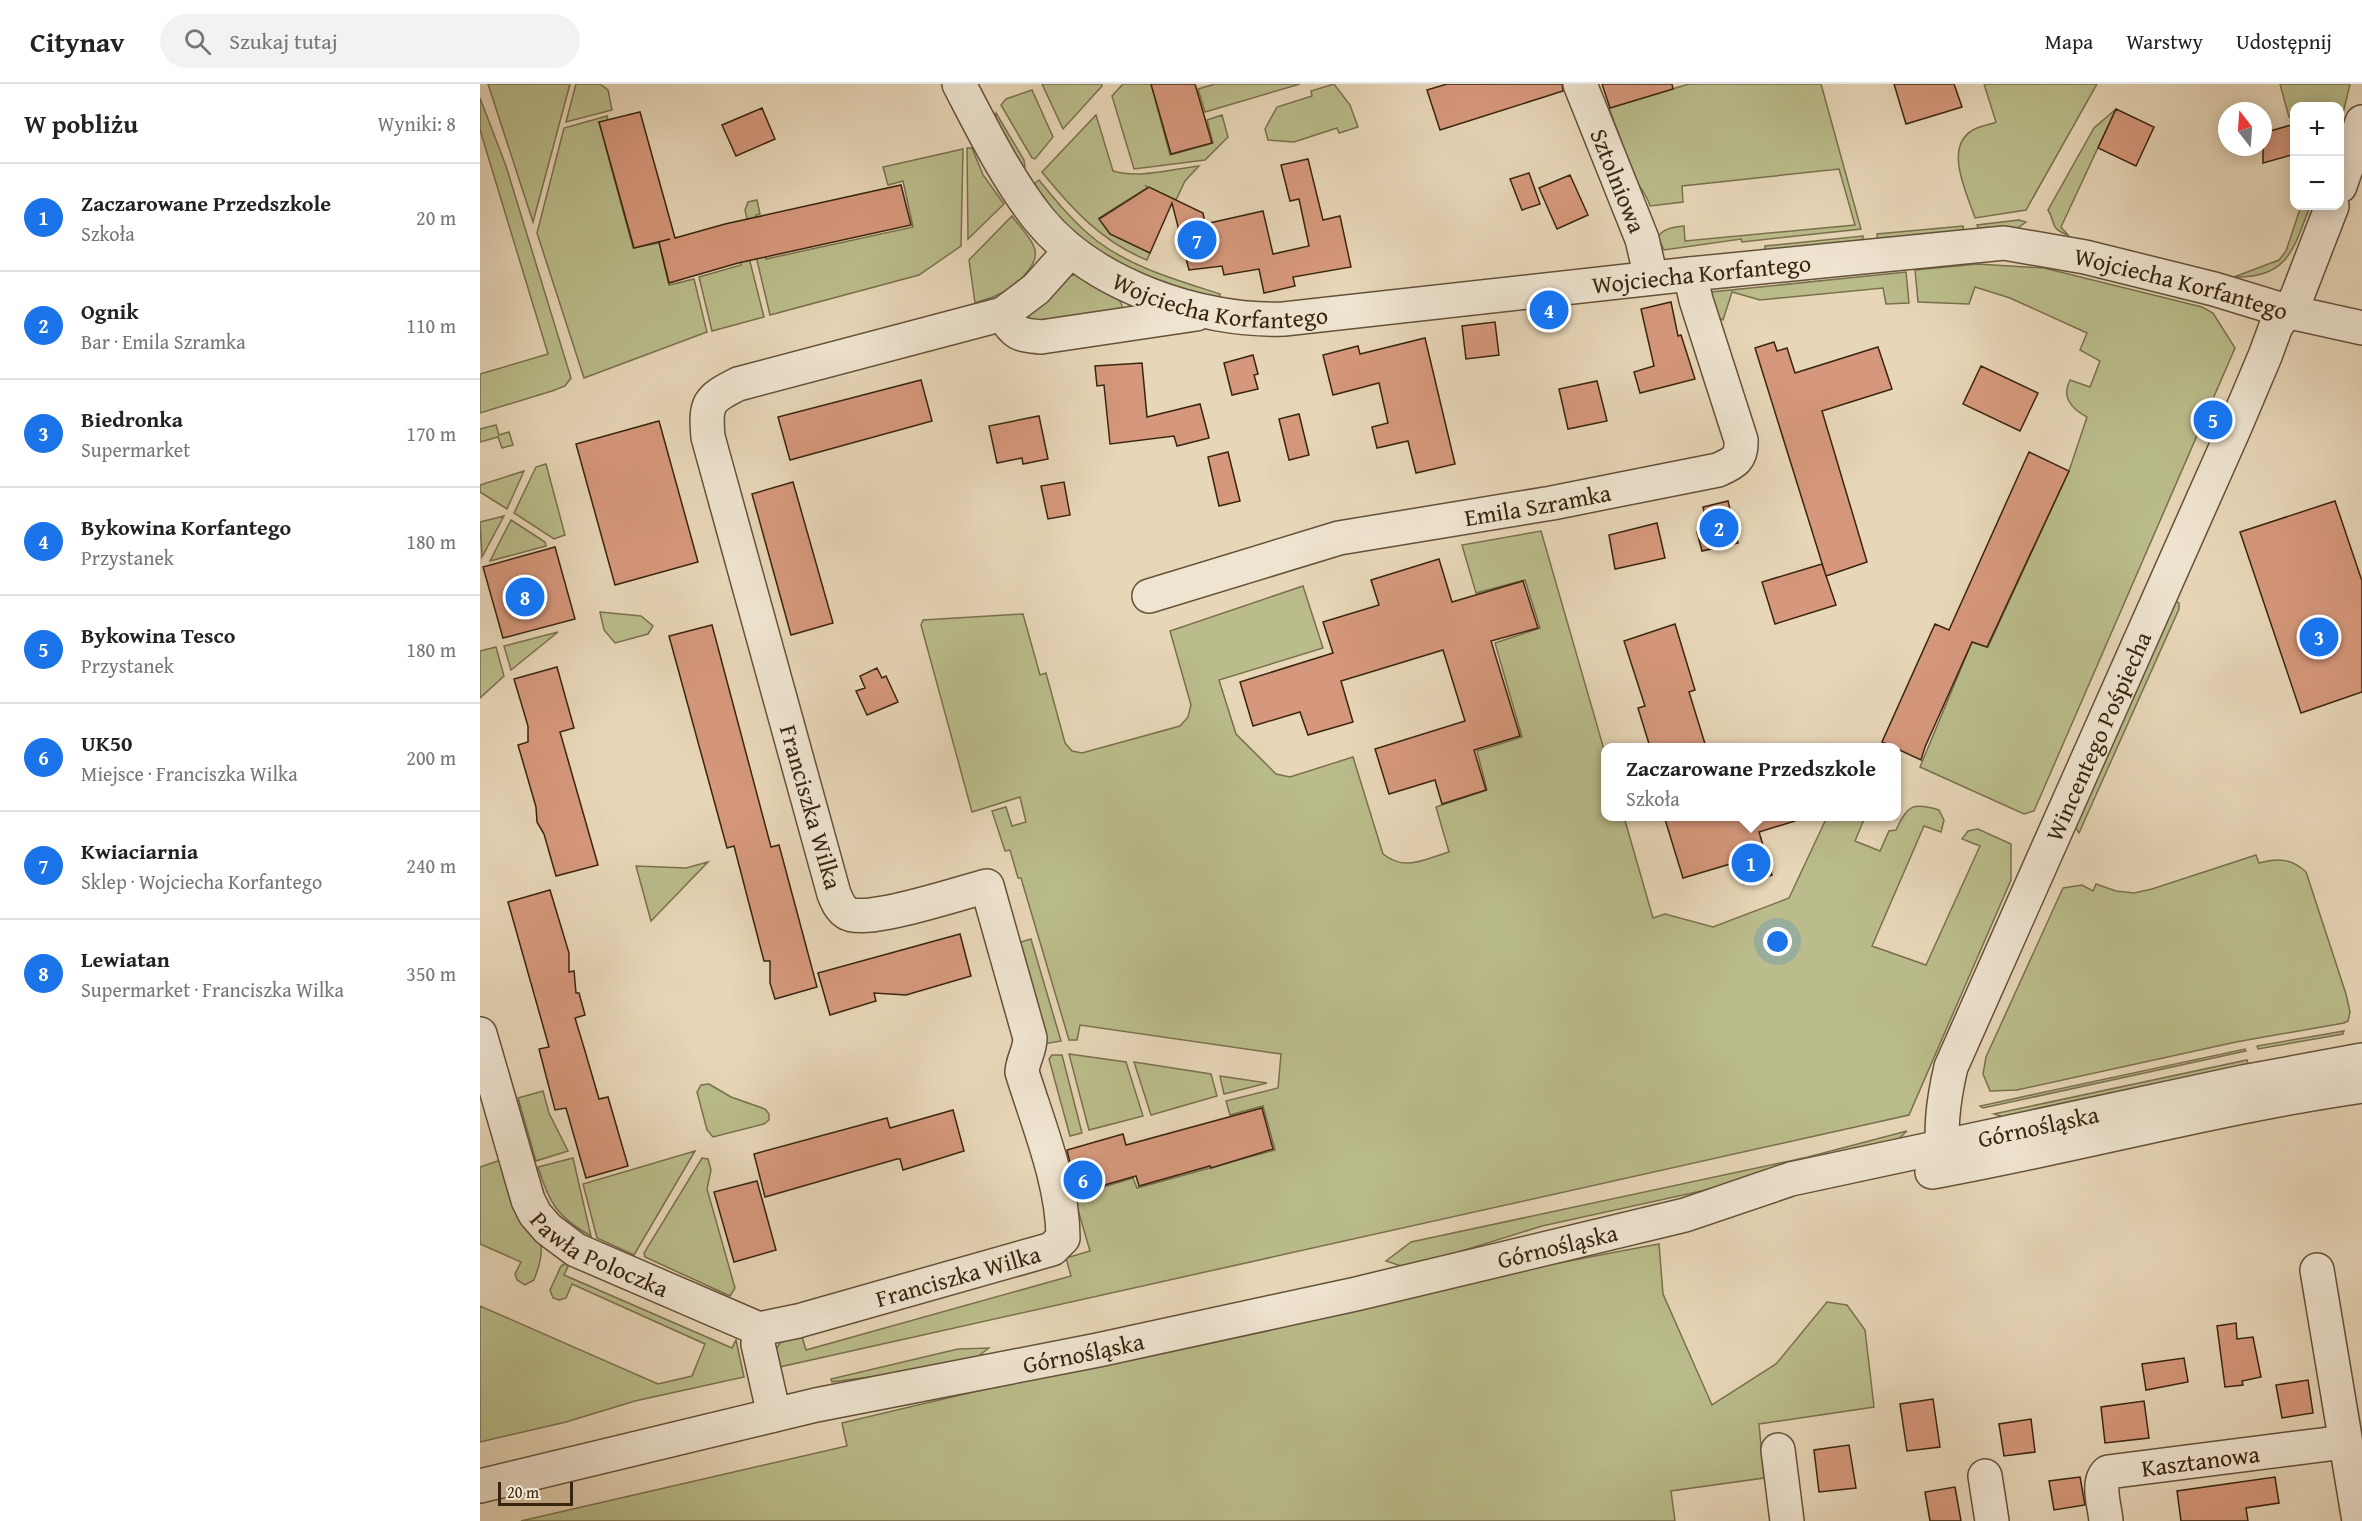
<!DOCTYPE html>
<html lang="pl">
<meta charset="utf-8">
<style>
body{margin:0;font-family:"Gentium Book Plus",serif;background:#f2f2f2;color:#222}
.controls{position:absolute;right:18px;top:18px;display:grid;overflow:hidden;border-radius:12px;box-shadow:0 3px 15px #0003}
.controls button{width:54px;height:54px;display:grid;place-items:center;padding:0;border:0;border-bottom:2px solid #e0e0e0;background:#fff;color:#222;font:30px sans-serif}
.compass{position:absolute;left:1738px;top:18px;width:54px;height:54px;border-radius:50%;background:#fff;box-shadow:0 3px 15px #0003;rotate:343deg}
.scale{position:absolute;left:18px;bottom:15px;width:75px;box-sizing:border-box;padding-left:6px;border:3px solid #39250f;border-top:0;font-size:16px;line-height:21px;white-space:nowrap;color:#39250f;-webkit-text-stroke:4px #efe4d0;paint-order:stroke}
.you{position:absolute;left:1298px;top:858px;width:21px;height:21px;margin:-15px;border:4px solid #fff;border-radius:50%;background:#1a73e8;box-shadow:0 0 0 9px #1a73e833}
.badge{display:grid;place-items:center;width:39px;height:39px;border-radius:50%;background:#1a73e8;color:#fff;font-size:20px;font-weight:700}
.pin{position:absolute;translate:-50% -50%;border:3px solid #fff;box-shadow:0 2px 6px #0006}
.popup{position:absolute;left:1121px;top:659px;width:300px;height:78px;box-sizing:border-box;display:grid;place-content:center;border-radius:12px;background:#fff;filter:drop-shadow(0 2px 4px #0005);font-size:20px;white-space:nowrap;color:#767676}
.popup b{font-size:22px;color:#222}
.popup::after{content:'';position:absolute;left:50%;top:100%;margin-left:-12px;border:12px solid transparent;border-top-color:#fff}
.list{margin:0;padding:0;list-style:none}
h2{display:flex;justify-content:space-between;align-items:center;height:78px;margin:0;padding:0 24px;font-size:26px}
h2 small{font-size:20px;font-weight:400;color:#767676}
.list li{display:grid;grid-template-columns:39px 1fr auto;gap:18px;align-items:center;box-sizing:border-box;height:108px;padding:0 24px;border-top:2px solid #e0e0e0}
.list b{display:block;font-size:22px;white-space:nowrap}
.list p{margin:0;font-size:20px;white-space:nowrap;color:#767676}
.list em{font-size:20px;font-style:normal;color:#767676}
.icon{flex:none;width:33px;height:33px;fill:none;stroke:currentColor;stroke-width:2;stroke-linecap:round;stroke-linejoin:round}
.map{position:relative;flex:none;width:1882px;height:1437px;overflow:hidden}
header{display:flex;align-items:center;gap:36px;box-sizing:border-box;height:84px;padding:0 30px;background:#fff;border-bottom:2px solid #e0e0e0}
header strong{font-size:28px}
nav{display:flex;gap:33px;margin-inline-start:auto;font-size:21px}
.search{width:420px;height:54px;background:#f2f2f2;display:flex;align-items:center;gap:15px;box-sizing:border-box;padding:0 21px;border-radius:33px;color:#767676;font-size:22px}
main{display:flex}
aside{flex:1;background:#fff}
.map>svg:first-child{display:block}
.green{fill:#babc8b;stroke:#7a704d;stroke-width:1.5}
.building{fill:#d6987c;stroke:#39250f;stroke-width:1.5}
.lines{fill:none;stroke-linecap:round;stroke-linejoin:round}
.minor-casing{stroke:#645139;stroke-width:36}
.minor{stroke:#efe4d0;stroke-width:33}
.labels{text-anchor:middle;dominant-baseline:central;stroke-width:4.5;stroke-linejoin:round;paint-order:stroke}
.street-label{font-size:24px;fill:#39250f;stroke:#efe4d0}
</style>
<header>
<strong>Citynav</strong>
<div class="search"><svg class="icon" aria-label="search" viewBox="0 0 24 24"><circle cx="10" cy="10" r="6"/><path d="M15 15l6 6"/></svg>Szukaj tutaj</div>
<nav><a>Mapa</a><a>Warstwy</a><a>Udostępnij</a></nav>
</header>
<main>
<aside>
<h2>W pobliżu<small>Wyniki: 8</small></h2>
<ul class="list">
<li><span class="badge">1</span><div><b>Zaczarowane Przedszkole</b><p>Szkoła</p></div><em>20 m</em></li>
<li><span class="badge">2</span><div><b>Ognik</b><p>Bar · Emila Szramka</p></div><em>110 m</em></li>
<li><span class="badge">3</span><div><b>Biedronka</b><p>Supermarket</p></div><em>170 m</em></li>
<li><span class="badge">4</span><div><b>Bykowina Korfantego</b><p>Przystanek</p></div><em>180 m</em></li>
<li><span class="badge">5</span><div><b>Bykowina Tesco</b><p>Przystanek</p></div><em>180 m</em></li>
<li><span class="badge">6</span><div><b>UK50</b><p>Miejsce · Franciszka Wilka</p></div><em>200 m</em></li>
<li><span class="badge">7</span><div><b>Kwiaciarnia</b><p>Sklep · Wojciecha Korfantego</p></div><em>240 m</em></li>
<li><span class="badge">8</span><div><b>Lewiatan</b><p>Supermarket · Franciszka Wilka</p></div><em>350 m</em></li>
</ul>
</aside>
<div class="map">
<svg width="1882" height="1437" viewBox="0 0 1882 1437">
<rect width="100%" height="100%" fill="#e7d6b7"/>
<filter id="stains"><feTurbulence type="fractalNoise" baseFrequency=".00333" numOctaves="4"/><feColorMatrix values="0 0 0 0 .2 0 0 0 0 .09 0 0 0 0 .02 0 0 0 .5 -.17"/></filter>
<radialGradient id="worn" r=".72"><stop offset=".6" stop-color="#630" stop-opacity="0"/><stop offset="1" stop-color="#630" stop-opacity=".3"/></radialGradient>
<path class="green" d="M 8,0 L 90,0 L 53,138 Z
M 96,0 L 120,0 L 128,6 L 132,26 L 86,38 Z
M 562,0 L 622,0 L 622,2 L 583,45 Z
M 643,0 L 671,0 L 690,71 L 733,59 L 727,36 L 742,31 L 748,53 L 725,76 L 654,85 L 632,12 Z
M 735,0 L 820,0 L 725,28 L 718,5 Z
M 854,0 L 870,21 L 878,43 L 859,49 L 857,44 L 814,58 L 788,56 L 785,45 L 797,23 L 832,12 L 831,7 Z
M 1209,0 L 1341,0 L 1381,145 L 1262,158 L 1261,155 L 1184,166 L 1178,152 C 1185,144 1194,143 1204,142 L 1205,157 L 1375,141 L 1359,85 L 1202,102 L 1203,118 L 1170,122 C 1168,113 1161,106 1157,97 C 1147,73 1138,48 1129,24 Z
M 1504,0 L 1617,0 L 1546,126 L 1495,134 C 1487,109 1463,63 1493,46 C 1500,42 1509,41 1516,38 Z
M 1800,0 L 1870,0 L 1860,42 L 1860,22 L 1814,22 L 1814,31 L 1809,33 Z
M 552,6 L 573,53 L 555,75 L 552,74 L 521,21 L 526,15 Z
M 0,14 L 26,82 L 91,294 L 85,302 L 72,307 L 0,329 L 0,290 L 68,270 L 0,46 Z
M 1636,25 L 1581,143 L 1588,151 C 1569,145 1576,138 1568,126 L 1614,44 Z
M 516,29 L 544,76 L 545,84 L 540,87 L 514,38 Z
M 616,31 L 633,87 C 659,95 692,85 719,82 L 705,97 L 696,116 L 666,102 L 667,104 L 619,134 L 630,150 L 670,169 L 667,176 C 622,158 592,125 562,88 Z
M 127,32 L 128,36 L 119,38 L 153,164 L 179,159 L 189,201 L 214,195 L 227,248 L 104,294 L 57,149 L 84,44 Z
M 487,64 L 492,64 L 503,91 L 524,120 L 488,155 Z
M 483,65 L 481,162 L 439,191 L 290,231 L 265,126 L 268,118 L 277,116 L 280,130 L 276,131 L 286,175 L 433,143 L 423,97 L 408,101 L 403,83 Z
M 559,96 C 576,117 595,140 617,157 C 653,184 697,196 740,210 L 739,216 L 653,189 L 588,147 L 550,103 Z
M 1821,122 L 1830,122 C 1814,164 1808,195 1754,193 L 1799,176 L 1806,167 Z
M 532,132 C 539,142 550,152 554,163 C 562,181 532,205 517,211 C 510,215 502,216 495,219 L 489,176 Z
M 1539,136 L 1546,138 L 1535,146 L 1500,148 L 1497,141 Z
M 1483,142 L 1484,149 L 1398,158 L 1397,150 Z
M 262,146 L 284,233 L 232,247 L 219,193 L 261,181 L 253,149 Z
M 1383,152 L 1383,160 L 1285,170 L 1285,162 Z
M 1497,180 L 1564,184 L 1722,223 L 1733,229 L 1755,264 L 1554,727 L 1544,730 L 1440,683 L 1492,558 L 1508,563 L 1589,387 L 1607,333 C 1592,325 1581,313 1590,296 L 1610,303 L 1620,277 L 1600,266 L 1607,249 L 1530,214 L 1495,203 L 1489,220 L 1438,218 L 1435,186 Z
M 1426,188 L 1429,219 L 1406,220 L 1403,204 L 1280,216 L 1252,208 L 1243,236 L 1236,232 L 1231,208 Z
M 601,189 C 619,199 639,204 643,226 L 550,239 L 548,231 L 586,193 Z
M 16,341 L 19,351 L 29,348 L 33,361 L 22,364 L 18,353 L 0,358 L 0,345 Z
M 66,380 L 85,451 L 74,455 L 34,429 L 56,383 Z
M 44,387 L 27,425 L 0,408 L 0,401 Z
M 24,432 L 2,473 L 0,438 Z
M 31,436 L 65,458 L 66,462 L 10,477 Z
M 1061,447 L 1125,669 L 1126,732 L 1144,733 L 1173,834 L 1185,830 L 1233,843 L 1309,814 L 1347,733 L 1385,733 L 1375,757 L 1400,767 L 1409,747 L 1416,746 C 1427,721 1433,718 1459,726 L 1464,736 L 1461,748 L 1444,742 L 1392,862 L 1446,881 L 1500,762 L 1482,755 L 1488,747 L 1498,745 L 1531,760 L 1531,796 L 1429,1031 L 295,1284 C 294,1258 299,1258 321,1249 L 326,1266 L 591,1192 L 586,1174 L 610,1167 L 594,1112 L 653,1094 L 657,1104 L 795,1066 L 783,1022 L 750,1031 L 746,1017 L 798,1004 L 801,970 L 600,941 L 597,956 L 589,956 L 541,794 L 538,794 L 530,766 L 525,767 L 512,727 L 526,723 L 532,742 L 546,738 L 540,713 L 492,728 L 441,541 L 443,536 L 543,530 L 560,591 L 566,589 L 585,659 L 592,667 L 602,669 L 700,642 L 708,633 L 711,621 L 690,547 L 823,502 L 843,564 L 739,596 L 756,650 L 796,690 L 810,693 L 873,673 L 903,770 C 926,788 944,775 969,768 L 956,723 L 1007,706 L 997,667 L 1042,653 L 1015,559 L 1060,544 L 1045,496 L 996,509 L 982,461 Z
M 1691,515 L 1699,519 L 1699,525 L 1599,749 L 1594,741 Z
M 120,528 L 161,532 L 173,542 L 168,550 L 135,559 L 124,546 Z
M 78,548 L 31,586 L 24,562 Z
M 16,563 L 24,592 L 0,614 L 0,567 Z
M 1776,771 L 1779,779 C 1797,774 1811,774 1826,788 L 1866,910 L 1870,928 L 1868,937 L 1864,939 L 1756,958 L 1537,1006 L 1510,1007 L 1503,990 L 1506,973 L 1583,804 L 1602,801 L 1613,807 L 1616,800 L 1636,807 L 1654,809 L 1672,805 Z
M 228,778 L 171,837 L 156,782 L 206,784 Z
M 551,855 L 581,957 L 564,960 L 534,860 Z
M 1864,947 L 1863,950 L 1778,965 L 1777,962 Z
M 1765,965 L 1766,967 L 1503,1024 L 1500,1022 Z
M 589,970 L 646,978 L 663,1032 L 609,1046 Z
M 572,971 L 582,971 L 602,1049 L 590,1052 L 569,975 Z
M 1767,976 L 1769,983 L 1526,1034 L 1514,1030 Z
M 654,978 L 731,990 L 737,1012 L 671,1031 Z
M 740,992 L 787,999 L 744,1010 Z
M 229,1000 L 251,1013 L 285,1025 L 289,1030 L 289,1036 L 284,1040 L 233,1053 L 227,1046 L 217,1008 L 221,1001 Z
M 63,1007 L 69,1029 L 88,1067 L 56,1077 L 38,1014 Z
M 1427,1047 L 1412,1061 L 1331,1083 L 1062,1142 L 927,1184 L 906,1177 L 931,1158 L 1328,1073 Z
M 215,1067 L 154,1171 L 117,1154 L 103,1100 Z
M 93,1074 L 111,1152 C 78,1134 69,1119 58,1083 Z
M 222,1074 L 228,1075 L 231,1086 L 227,1105 L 255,1204 L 250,1212 L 165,1173 L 164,1169 Z
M 24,1075 L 60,1153 C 63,1170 60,1180 54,1196 L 45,1201 L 37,1196 L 35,1190 L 41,1178 L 0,1160 L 0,1083 Z
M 1179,1160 L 1183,1210 L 1232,1321 L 1296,1280 L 1347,1218 L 1367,1221 L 1385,1246 L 1394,1323 L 1279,1340 L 1284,1394 L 1191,1407 L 1195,1437 L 41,1437 L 367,1362 L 362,1339 C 632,1275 906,1210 1179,1160 Z
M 91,1176 L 84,1191 L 252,1264 L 256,1256 L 264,1293 L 155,1317 L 86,1338 L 0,1358 L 0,1222 L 178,1300 L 212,1292 L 225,1260 L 92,1200 L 86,1214 L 79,1216 L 73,1214 L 70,1206 L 81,1182 Z
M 509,1264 L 488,1280 L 352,1298 L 351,1295 L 478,1265 Z"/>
<path class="building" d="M 671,0 L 715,0 L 732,59 L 691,70 Z
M 967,0 L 1082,0 L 1083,7 L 960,46 L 947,6 Z
M 1122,0 L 1192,0 L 1193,5 L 1130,24 Z
M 1414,0 L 1474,0 L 1482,23 L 1426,40 Z
M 282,24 L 295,55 L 256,72 L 242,41 Z
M 1636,25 L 1674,43 L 1656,82 L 1618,64 Z
M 160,28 L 195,154 L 245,140 L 421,101 L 431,141 L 258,179 L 189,199 L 179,158 L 190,155 L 154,164 L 119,38 Z
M 1811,41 L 1815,54 L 1815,70 L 1783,79 L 1783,49 Z
M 828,75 L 843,136 L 860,132 L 871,183 L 813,193 L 815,202 L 784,209 L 779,185 L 744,191 L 742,182 L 709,186 L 692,119 L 670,169 L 630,150 L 619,135 L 669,103 L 723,129 L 725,140 L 783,127 L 793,170 L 829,162 L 819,115 L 810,117 L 801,81 Z
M 1049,89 L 1060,120 L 1042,126 L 1030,95 Z
M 1090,91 L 1108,131 L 1077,145 L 1059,104 Z
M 1191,218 L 1198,252 L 1201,251 L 1215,295 L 1160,309 L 1154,288 L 1174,282 L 1161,225 Z
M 1015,238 L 1019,271 L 986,275 L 982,242 Z
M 945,254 L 975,380 L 936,389 L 928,357 L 897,364 L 892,343 L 908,339 L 899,299 L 853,311 L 843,271 L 878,262 L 880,270 Z
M 1294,258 L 1297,267 L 1307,264 L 1315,289 L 1398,263 L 1412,305 L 1342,327 L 1387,478 L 1346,492 L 1275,264 Z
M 773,271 L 778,290 L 774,291 L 778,305 L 752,311 L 744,279 Z
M 662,279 L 667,333 L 720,320 L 729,354 L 697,362 L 694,352 L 630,360 L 624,301 L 617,302 L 615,282 Z
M 1501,282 L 1558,309 L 1540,347 L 1483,320 Z
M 441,296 L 452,337 L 310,376 L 298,333 Z
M 1117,297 L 1127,337 L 1088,345 L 1079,305 Z
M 819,330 L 829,371 L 809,376 L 799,335 Z
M 559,332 L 568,375 L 543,380 L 542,374 L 517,379 L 509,342 Z
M 179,337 L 218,478 L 135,501 L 96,360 Z
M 748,368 L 760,417 L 739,422 L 728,373 Z
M 1549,368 L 1589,387 L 1507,563 L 1492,558 L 1445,663 L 1441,676 L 1402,658 L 1455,540 L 1469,546 Z
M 313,398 L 353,539 L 311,551 L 272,410 Z
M 584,398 L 590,431 L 568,435 L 561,402 Z
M 1248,417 L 1258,459 L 1222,467 L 1217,448 L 1228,446 L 1223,423 Z
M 1855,417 L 1882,497 L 1882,608 L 1821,629 L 1760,448 Z
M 1177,439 L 1185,474 L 1135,485 L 1129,451 Z
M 75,463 L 95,535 L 23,554 L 3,483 Z
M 959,475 L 972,518 L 1043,497 L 1058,544 L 1011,557 L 1040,652 L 994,666 L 1006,706 L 962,720 L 955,696 L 909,710 L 895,665 L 985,637 L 963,566 L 861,597 L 873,638 L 828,651 L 820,628 L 773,642 L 760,598 L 853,569 L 843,538 L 899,521 L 891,496 Z
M 1342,480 L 1356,521 L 1295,540 L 1282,498 Z
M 1195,540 L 1215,606 L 1209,608 L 1226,663 L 1170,663 L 1158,624 L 1165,622 L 1144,557 Z
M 232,541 L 291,763 L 299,761 L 337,903 L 295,915 L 290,899 L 290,877 L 284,877 L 254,762 L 247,764 L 189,552 Z
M 77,583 L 94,644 L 80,648 L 118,781 L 76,792 L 64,750 L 57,738 L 56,723 L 38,661 L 48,658 L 48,642 L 34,595 Z
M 397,584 L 402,594 L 406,592 L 418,618 L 387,631 L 376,607 L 385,604 L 380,592 Z
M 1184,732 L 1314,732 L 1315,737 L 1279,748 L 1292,791 L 1264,800 L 1257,778 L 1203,794 Z
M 70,806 L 89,869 L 89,888 L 94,887 L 96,909 L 99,909 L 105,931 L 95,934 L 105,967 L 119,1015 L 128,1013 L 148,1082 L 106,1094 L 86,1024 L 75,1026 L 59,965 L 69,963 L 28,818 Z
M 480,850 L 491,892 L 426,911 L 394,909 L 396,917 L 350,931 L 338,889 Z
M 782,1024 L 793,1065 L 731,1084 L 730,1082 L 659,1102 L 656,1092 L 597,1109 L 587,1066 L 643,1050 L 646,1061 Z
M 473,1026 L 484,1067 L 423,1086 L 420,1075 L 417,1075 L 285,1113 L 274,1070 L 407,1034 L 410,1044 Z
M 277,1097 L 296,1166 L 254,1178 L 234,1108 Z
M 1756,1239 L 1757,1255 L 1773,1253 L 1781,1293 L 1762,1297 L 1763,1301 L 1745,1303 L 1737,1242 Z
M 1704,1274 L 1708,1298 L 1666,1306 L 1662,1280 Z
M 1828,1296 L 1833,1329 L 1802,1334 L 1796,1301 Z
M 1453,1315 L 1460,1363 L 1427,1367 L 1420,1320 Z
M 1664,1317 L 1669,1354 L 1625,1359 L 1621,1323 Z
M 1551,1335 L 1555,1368 L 1524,1372 L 1519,1340 Z
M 1369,1361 L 1376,1404 L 1339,1408 L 1334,1366 Z
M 1600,1393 L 1605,1421 L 1574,1426 L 1569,1397 Z
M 1795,1393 L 1799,1419 L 1766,1424 L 1768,1437 L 1701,1437 L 1697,1407 Z
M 1475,1403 L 1481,1437 L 1450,1437 L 1445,1408 Z"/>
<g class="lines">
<defs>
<g id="minor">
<path id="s1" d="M 479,0 C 503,46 526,93 558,134 C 612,201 720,238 804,235 L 1210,190 L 1524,159 L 1605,173 L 1734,205 L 1806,227 L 1882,244"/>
<path id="s2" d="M 1100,0 L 1162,155 L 1171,194"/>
<path d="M 1860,102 L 1882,38"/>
<path d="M 523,230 C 534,250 539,251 561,253 L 716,230"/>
<path id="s3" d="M 669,512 L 859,454 L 1072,419 L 1238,386 C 1254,379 1262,375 1261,356 L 1216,216 L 1210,190"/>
<path id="s4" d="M 0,950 L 48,1116 L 55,1130 L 68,1145 L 96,1166 L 279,1245 L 278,1260 L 294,1331"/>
<path id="s5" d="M 1465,1084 C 1459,1049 1463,1017 1471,983 L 1755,343 L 1785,272 L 1796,242 L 1816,215 L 1852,122"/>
<path d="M 1452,1088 C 1596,1062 1737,1023 1882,1002"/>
<path d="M 1837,1186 L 1879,1437"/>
<path id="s6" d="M 279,1245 L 318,1237 L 572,1165 L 583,1154 C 583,1099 558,1040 542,988 C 543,975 550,967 550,954 L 507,802 C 483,808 385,841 367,829 C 360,825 357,817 354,810 L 228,353 C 225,319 228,315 258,300 L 523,230 L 556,205 L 590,167"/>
<path d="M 1298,1366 L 1307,1437"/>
<path d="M 1505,1392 L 1512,1437"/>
<path id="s7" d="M 0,1402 L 336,1321 L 618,1266 L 876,1210 L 1205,1131 L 1311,1095 L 1763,998 L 1882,976"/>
<path id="s8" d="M 1626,1437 C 1625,1423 1616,1398 1628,1388 L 1865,1358"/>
</g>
</defs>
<use href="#minor" class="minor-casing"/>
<use href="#minor" class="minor"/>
</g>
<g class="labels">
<g class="street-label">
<text stroke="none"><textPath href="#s2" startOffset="104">Sztolniowa</textPath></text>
<text stroke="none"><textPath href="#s1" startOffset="850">Wojciecha Korfantego</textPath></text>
<text stroke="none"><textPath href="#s1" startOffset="1336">Wojciecha Korfantego</textPath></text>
<text stroke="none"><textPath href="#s1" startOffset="364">Wojciecha Korfantego</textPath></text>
<text stroke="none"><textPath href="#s3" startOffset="400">Emila Szramka</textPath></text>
<text stroke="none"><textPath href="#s5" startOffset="464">Wincentego Pośpiecha</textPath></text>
<text transform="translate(331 723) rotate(74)">Franciszka Wilka</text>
<text stroke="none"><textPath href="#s7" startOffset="1600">Górnośląska</textPath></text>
<text stroke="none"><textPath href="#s7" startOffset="1104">Górnośląska</textPath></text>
<text stroke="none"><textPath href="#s4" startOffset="266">Pawła Poloczka</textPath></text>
<text stroke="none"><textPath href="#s6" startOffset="206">Franciszka Wilka</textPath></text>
<text stroke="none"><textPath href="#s7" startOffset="618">Górnośląska</textPath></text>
<text stroke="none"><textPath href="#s8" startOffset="144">Kasztanowa</textPath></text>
</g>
</g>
<rect width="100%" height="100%" filter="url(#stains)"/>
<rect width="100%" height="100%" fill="url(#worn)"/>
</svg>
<div class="controls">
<button>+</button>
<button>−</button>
</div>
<svg class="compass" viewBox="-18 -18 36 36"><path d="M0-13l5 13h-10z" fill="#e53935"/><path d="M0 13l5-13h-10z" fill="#767676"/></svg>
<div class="scale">20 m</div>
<div class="you"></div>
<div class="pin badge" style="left:1271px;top:779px">1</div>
<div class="popup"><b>Zaczarowane Przedszkole</b>Szkoła</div>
<div class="pin badge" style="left:1239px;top:444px">2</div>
<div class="pin badge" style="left:1839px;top:553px">3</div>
<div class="pin badge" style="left:1069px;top:226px">4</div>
<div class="pin badge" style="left:1733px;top:336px">5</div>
<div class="pin badge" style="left:603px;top:1096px">6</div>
<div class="pin badge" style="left:717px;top:156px">7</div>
<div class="pin badge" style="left:45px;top:513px">8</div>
</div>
</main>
